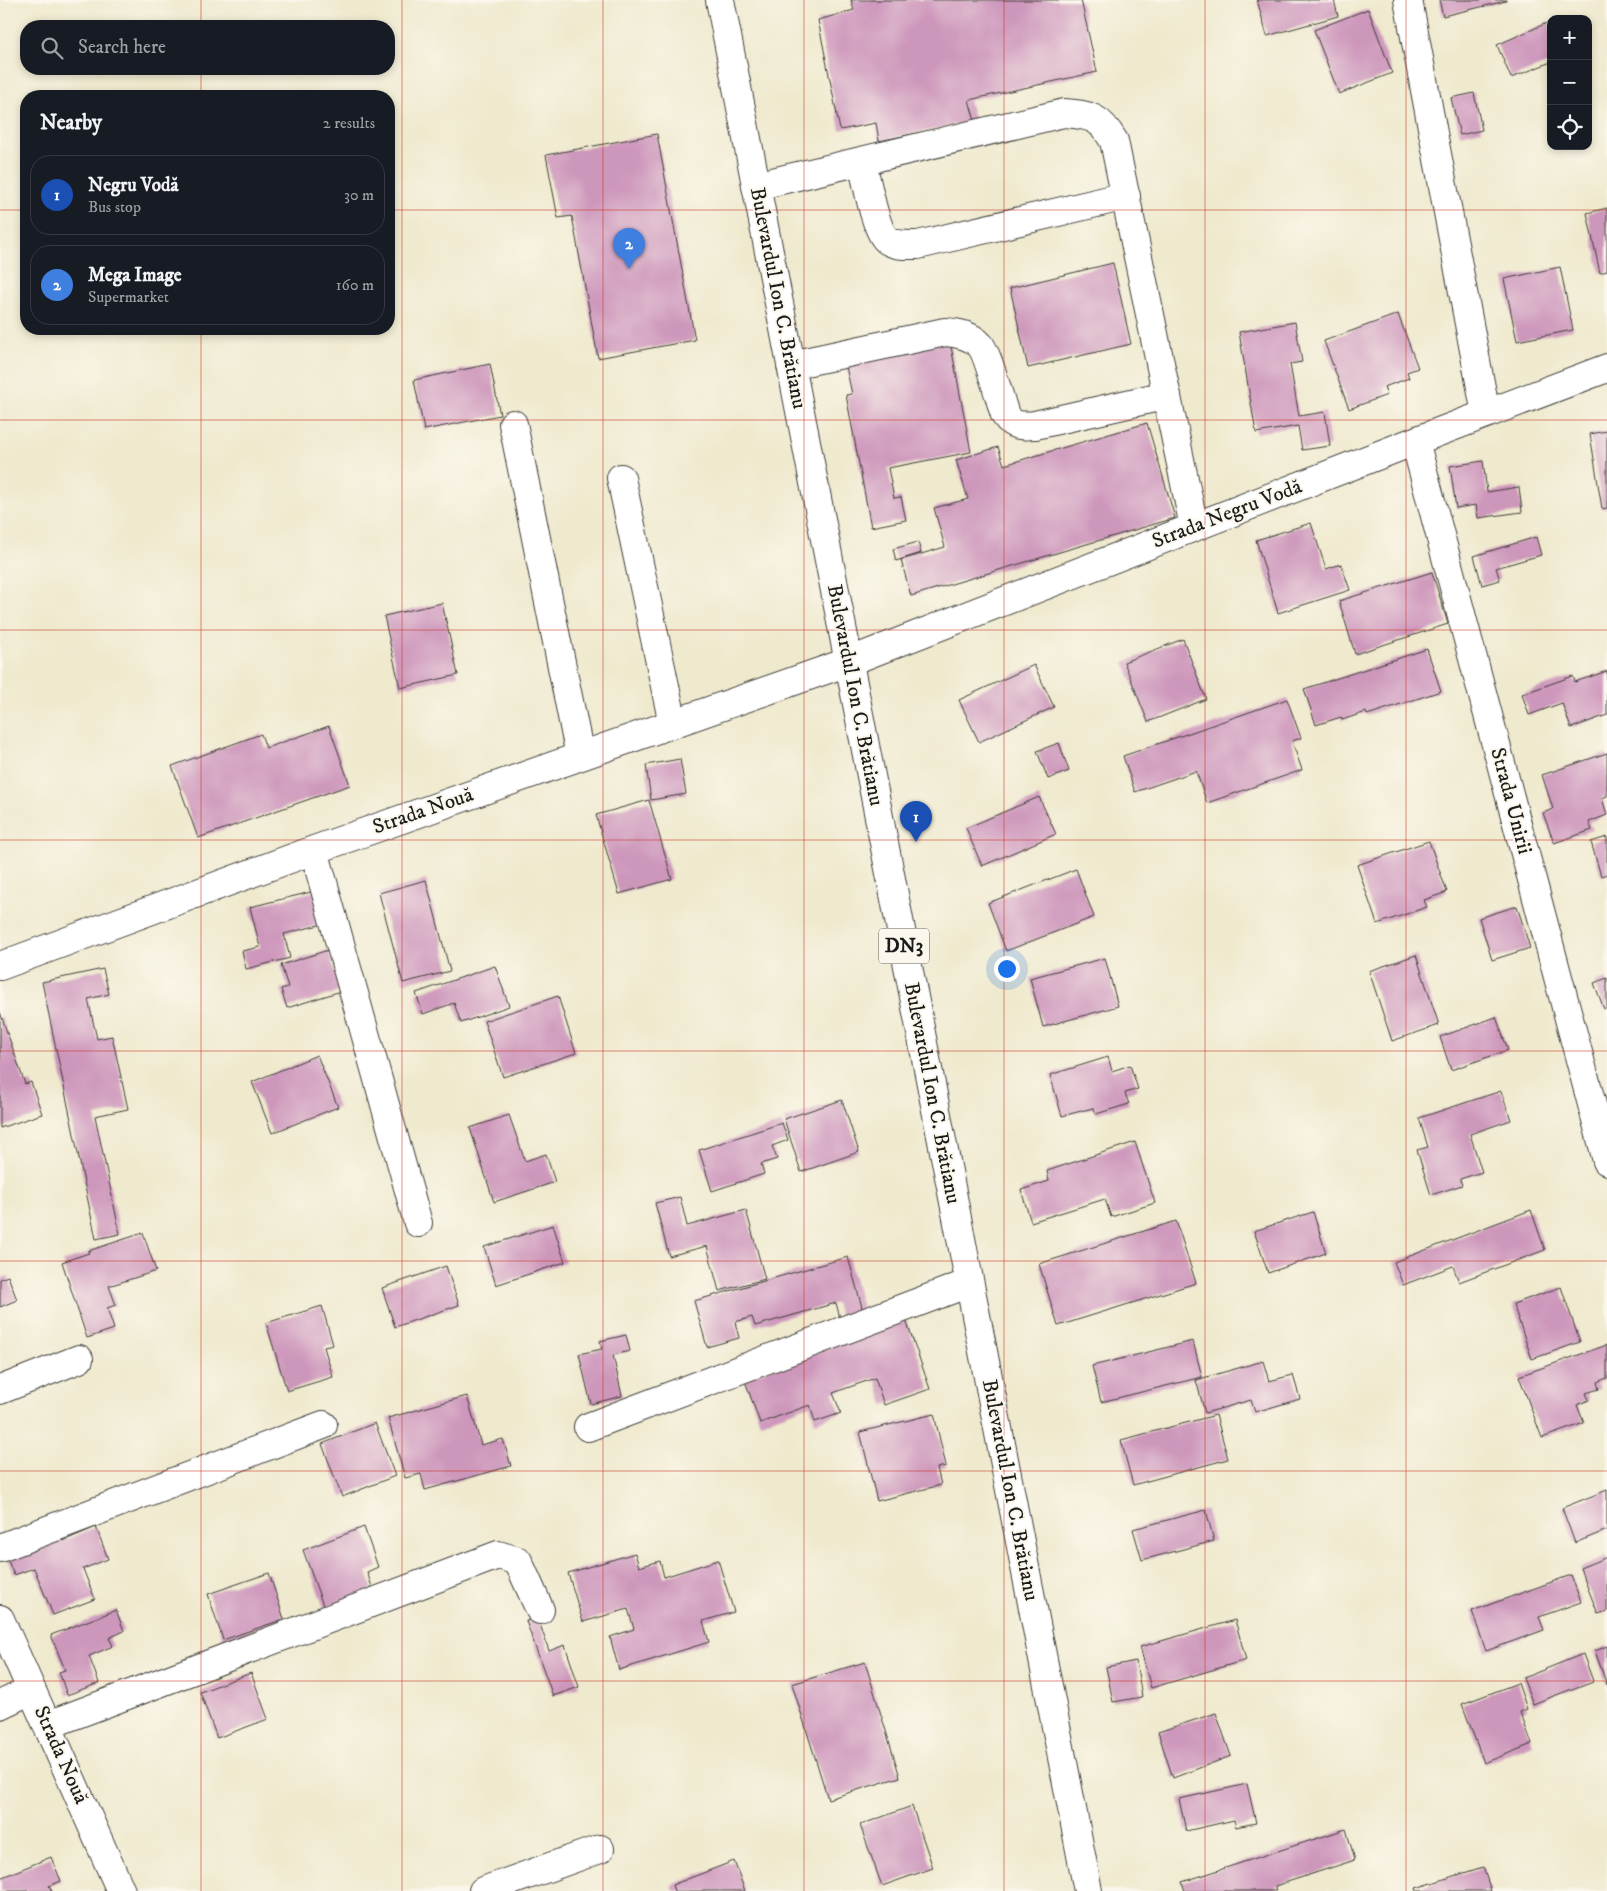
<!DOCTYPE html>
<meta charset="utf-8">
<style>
body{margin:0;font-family:"IM FELL DW Pica",serif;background:#242831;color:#f1f3f6}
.controls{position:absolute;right:15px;top:15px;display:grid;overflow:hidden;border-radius:10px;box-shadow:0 2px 8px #0003}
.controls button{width:45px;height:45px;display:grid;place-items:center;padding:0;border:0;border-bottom:1px solid #363941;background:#171b24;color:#f1f3f6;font:25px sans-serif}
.you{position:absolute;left:1006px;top:968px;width:18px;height:18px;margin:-12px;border:4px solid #fff;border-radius:50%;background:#1a73e8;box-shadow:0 0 0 8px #1a73e833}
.badge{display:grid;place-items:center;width:32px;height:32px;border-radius:50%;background:#c8321e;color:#fff;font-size:16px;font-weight:700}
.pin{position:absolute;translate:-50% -41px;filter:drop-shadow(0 1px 2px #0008)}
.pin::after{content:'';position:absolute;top:26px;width:18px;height:15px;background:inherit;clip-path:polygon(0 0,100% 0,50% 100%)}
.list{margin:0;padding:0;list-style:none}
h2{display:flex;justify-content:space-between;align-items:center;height:65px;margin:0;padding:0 20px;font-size:21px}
h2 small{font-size:16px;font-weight:400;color:#9ea1a6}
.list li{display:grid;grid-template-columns:32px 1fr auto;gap:15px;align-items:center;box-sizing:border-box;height:80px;margin:0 10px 10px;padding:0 10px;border:1px solid #363941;border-radius:20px}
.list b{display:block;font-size:19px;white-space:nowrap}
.list p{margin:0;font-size:16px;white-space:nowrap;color:#9ea1a6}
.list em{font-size:16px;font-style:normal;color:#9ea1a6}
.icon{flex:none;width:28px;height:28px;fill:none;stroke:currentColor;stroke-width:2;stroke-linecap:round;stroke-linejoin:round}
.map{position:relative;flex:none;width:1607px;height:1891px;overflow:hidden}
.search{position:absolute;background:#171b24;box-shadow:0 2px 8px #0003;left:20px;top:20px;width:375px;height:55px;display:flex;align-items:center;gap:12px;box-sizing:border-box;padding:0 18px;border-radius:20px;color:#9ea1a6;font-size:19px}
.panel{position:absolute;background:#171b24;box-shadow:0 2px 8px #0003;left:20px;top:90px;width:375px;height:245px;border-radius:20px}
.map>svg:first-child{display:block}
.building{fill:#cd96bb}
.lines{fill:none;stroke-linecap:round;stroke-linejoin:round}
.minor-casing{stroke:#3c3b37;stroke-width:30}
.major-casing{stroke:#3c3b37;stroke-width:30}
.minor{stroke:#fff;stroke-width:28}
.major{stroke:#fff;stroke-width:28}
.grid{fill:none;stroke:#c8321e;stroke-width:1;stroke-opacity:0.55}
.labels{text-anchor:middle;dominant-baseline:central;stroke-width:4;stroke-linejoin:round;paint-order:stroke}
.shield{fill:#fbf7ec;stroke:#5f5e5a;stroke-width:1}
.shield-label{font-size:20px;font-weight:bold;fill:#1c1c1c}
.street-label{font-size:21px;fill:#1c1c1c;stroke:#fbf7ec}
</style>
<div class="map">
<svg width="1607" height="1891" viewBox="0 0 1607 1891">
<rect width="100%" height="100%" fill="#fbf7ec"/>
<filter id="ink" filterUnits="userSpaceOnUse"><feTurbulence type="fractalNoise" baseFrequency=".02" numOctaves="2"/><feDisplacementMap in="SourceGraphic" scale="10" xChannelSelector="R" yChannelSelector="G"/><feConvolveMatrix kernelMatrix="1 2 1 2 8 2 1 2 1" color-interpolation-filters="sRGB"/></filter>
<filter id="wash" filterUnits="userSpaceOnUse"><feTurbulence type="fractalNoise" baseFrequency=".0096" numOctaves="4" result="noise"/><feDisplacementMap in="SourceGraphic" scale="20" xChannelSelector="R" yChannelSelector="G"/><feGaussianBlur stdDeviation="1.12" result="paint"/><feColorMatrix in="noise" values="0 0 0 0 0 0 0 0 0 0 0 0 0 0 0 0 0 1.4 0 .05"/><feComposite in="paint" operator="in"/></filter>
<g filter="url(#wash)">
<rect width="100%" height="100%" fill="#efe9ce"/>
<g id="blocks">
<path class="building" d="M 851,0 L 1081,0 L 1097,72 L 969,100 L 975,121 L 879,141 L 876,123 L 840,130 L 818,20 L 854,10 Z
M 1257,0 L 1334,0 L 1338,16 L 1267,36 Z
M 1439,0 L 1506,0 L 1506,1 L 1443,16 Z
M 1368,9 L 1392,73 L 1339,94 L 1314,30 Z
M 1549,22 L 1551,27 L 1551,62 L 1511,78 L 1497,45 Z
M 1474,93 L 1482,130 L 1460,135 L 1451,98 Z
M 657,134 L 695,340 L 598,358 L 572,216 L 558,218 L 546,155 Z
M 1607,208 L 1607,271 L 1600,273 L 1587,213 Z
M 1113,263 L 1131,344 L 1028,368 L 1010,288 Z
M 1560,267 L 1573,330 L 1517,341 L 1504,279 Z
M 1398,314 L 1418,368 L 1407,372 L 1409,378 L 1384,387 L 1387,395 L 1349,409 L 1324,341 Z
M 1295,322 L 1302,362 L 1290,364 L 1299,416 L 1325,412 L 1330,446 L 1302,450 L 1298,426 L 1256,433 L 1239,332 Z
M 950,341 L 971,452 L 888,468 L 894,498 L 901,497 L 906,520 L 871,527 L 846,395 L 852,394 L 845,362 Z
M 490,364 L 500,415 L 424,430 L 414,380 Z
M 1147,423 L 1175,518 L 911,596 L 901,560 L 945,547 L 934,508 L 968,499 L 956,460 L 998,447 L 1004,465 Z
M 1607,431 L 1607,508 L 1602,509 L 1590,434 Z
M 1483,461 L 1487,492 L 1519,487 L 1522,512 L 1478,518 L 1476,505 L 1456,508 L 1450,466 Z
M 1311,523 L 1326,569 L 1341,564 L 1350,590 L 1278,613 L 1256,540 Z
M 1536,537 L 1541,555 L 1496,568 L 1500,580 L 1482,585 L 1474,556 Z
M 918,542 L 921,553 L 896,561 L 893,549 Z
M 1432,572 L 1448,624 L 1355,654 L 1339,601 Z
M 442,603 L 458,675 L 400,688 L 384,616 Z
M 1183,639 L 1206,699 L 1148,722 L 1124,662 Z
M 1427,649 L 1441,691 L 1367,715 L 1366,712 L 1342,720 L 1341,717 L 1316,725 L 1304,689 Z
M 1034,665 L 1054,707 L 979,742 L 959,700 Z
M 1607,671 L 1607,715 L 1571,728 L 1562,703 L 1529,715 L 1522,694 L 1573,676 L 1575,682 Z
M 1287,699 L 1301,738 L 1292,741 L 1302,770 L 1207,803 L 1196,771 L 1135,792 L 1123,756 Z
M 329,726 L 350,785 L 198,838 L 172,766 L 261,734 L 266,748 Z
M 1059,743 L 1069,771 L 1048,779 L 1037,751 Z
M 1607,753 L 1607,796 L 1602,798 L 1607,815 L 1589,822 L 1592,830 L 1554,843 L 1543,813 L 1553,809 L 1542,775 Z
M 680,759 L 686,794 L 651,800 L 646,765 Z
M 1039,797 L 1056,834 L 982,866 L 966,828 Z
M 649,800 L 672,879 L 619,894 L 596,815 Z
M 1607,837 L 1607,874 L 1601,876 L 1591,842 Z
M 1429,841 L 1447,892 L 1424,900 L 1427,907 L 1377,924 L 1357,865 Z
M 1076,869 L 1094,917 L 1006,951 L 988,903 Z
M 426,880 L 450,971 L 403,983 L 379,893 Z
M 319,890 L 327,923 L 284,934 L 290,958 L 246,969 L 242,951 L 260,947 L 250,907 Z
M 1517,906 L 1530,948 L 1492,960 L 1479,918 Z
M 328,950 L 341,991 L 287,1008 L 281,989 L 288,987 L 281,965 Z
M 1416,955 L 1439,1025 L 1392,1041 L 1369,971 Z
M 1105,958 L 1118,1006 L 1043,1027 L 1030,978 Z
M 495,966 L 509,1006 L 461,1023 L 454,1003 L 423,1014 L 416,993 Z
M 103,969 L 109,994 L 88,999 L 97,1039 L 112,1036 L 128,1109 L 95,1116 L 120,1234 L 96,1239 L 42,982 Z
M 1607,978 L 1607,1008 L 1604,1009 L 1594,983 Z
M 558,996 L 576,1053 L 503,1077 L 484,1021 Z
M 0,1012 L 25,1084 L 31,1082 L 42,1114 L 0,1128 Z
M 1496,1017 L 1508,1050 L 1451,1070 L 1440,1037 Z
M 317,1055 L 338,1107 L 272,1133 L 252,1082 Z
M 1108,1057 L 1112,1071 L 1130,1065 L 1138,1089 L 1125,1093 L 1129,1104 L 1096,1114 L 1093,1108 L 1062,1116 L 1050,1075 Z
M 1501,1091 L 1511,1120 L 1470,1134 L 1482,1172 L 1460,1179 L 1462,1185 L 1431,1195 L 1417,1150 L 1428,1147 L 1419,1118 Z
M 842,1100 L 859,1152 L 801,1172 L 784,1119 Z
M 509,1115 L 525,1161 L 546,1154 L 555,1182 L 494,1202 L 470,1128 Z
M 782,1123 L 788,1140 L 772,1146 L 777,1159 L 761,1164 L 764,1174 L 712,1191 L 699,1150 Z
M 1135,1142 L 1155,1203 L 1111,1217 L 1105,1199 L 1031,1222 L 1021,1190 L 1049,1181 L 1047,1171 Z
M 680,1197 L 687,1226 L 746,1210 L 765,1279 L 719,1291 L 707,1246 L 669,1256 L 655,1203 Z
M 1531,1210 L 1545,1250 L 1459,1282 L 1453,1266 L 1403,1285 L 1394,1262 Z
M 1313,1212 L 1326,1253 L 1268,1273 L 1254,1231 Z
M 1176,1221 L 1196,1283 L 1058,1326 L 1039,1264 Z
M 553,1225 L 565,1262 L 496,1285 L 484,1247 Z
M 143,1233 L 156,1271 L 109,1286 L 116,1305 L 107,1308 L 114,1329 L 87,1338 L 62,1262 L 89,1253 L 88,1251 Z
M 848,1257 L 863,1311 L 840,1318 L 836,1303 L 755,1326 L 752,1317 L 735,1322 L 739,1338 L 707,1347 L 694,1301 Z
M 446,1266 L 459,1305 L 395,1327 L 382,1288 Z
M 8,1276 L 17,1300 L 0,1307 L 0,1279 Z
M 1561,1287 L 1580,1342 L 1532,1359 L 1513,1304 Z
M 322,1306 L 333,1345 L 324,1347 L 333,1377 L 287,1391 L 266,1323 Z
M 906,1320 L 930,1389 L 884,1405 L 875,1378 L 833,1393 L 841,1413 L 815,1422 L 810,1405 L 760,1423 L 744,1378 Z
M 626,1335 L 630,1351 L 613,1355 L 622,1396 L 591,1404 L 579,1354 L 602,1349 L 600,1341 Z
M 1193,1341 L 1202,1377 L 1101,1402 L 1092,1366 Z
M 1607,1345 L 1607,1378 L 1597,1382 L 1599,1389 L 1586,1393 L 1589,1400 L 1577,1405 L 1584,1423 L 1542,1438 L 1519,1376 Z
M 1263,1361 L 1269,1381 L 1293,1375 L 1300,1399 L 1255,1412 L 1251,1400 L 1205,1413 L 1196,1380 Z
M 467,1396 L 481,1445 L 503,1439 L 511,1466 L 425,1490 L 421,1474 L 405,1478 L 388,1418 Z
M 934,1414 L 946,1466 L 937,1468 L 941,1485 L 877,1501 L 860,1432 Z
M 1216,1415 L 1228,1459 L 1133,1485 L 1121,1440 Z
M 375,1423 L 395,1476 L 342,1497 L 322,1444 Z
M 1607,1490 L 1607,1530 L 1575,1543 L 1562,1508 Z
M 1206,1510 L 1214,1541 L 1142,1560 L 1133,1529 Z
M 96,1527 L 108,1559 L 83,1569 L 95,1599 L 53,1615 L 34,1568 L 14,1575 L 6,1556 L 61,1535 L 63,1541 Z
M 364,1527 L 378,1567 L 367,1572 L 373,1590 L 324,1608 L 303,1550 Z
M 635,1553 L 639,1567 L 660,1561 L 664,1577 L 718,1560 L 734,1612 L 703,1621 L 709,1642 L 619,1670 L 610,1637 L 634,1629 L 628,1609 L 583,1622 L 568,1573 Z
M 1607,1557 L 1607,1611 L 1598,1614 L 1580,1568 Z
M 269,1573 L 284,1619 L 223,1640 L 208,1594 Z
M 1571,1575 L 1581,1602 L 1539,1617 L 1544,1630 L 1486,1651 L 1472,1611 Z
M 116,1610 L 124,1631 L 109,1638 L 113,1646 L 89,1656 L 99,1683 L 67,1695 L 59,1672 L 65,1670 L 51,1635 Z
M 538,1618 L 549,1651 L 565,1645 L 579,1687 L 553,1696 L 526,1621 Z
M 1235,1620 L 1246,1660 L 1151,1688 L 1140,1647 Z
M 1607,1646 L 1607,1685 L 1595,1651 Z
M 1583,1654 L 1593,1681 L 1533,1704 L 1523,1678 Z
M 1136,1661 L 1142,1697 L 1113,1702 L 1106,1667 Z
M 865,1662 L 900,1777 L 828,1799 L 792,1684 Z
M 251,1673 L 268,1719 L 217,1738 L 200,1692 Z
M 1518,1683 L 1527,1709 L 1520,1712 L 1532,1744 L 1484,1763 L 1462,1704 Z
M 1216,1713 L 1231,1756 L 1173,1778 L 1158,1732 Z
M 1247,1784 L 1256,1823 L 1236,1827 L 1234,1820 L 1186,1831 L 1179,1799 Z
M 912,1806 L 933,1868 L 882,1886 L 860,1825 Z
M 1346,1829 L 1355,1860 L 1275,1886 L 1276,1891 L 1185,1891 L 1182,1882 Z
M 51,1857 L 61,1881 L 49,1886 L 52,1891 L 0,1891 L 0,1878 Z
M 734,1861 L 745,1891 L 674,1891 L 672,1885 Z
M 1483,1867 L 1491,1891 L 1417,1891 L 1416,1888 Z"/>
</g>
</g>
<g filter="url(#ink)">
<use href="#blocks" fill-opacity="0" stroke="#3c3b37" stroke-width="1"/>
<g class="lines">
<defs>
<path id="minor" d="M 1408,0 L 1486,414
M 862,161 C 866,178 875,230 887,240 C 896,246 907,245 918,245 L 1126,196
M 756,186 L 1064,113 C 1091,115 1100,117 1114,141 L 1194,527
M 791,365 L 945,332 C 958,333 971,335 980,345 C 987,352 1001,403 1005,415 C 1013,427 1021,426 1035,425 L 1167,395
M 513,424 L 580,756
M 1415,441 L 1607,1161
M 621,478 L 673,724
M 314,850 L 418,1223
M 0,966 L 314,850 L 848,662 L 1415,441 L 1607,368
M 0,1390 L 79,1359
M 588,1427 L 969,1283
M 0,1548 L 323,1425
M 0,1619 L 121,1891
M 0,1705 L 31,1690
M 48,1725 L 498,1555 L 518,1561 L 540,1610
M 483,1891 L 600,1849"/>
<path id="major" d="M 720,0 L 1088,1891"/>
</defs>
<use href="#minor" class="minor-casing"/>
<use href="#major" class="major-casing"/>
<use href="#minor" class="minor"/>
<use href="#major" class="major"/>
</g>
</g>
<path class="grid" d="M 201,0 L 201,26M 402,0 L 402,1891M 603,0 L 603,1891M 804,0 L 804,1891M 1004,0 L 1004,1891M 1205,0 L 1205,1891M 1406,0 L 1406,1891M 201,69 L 201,96M 0,210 L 26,210M 389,210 L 1607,210M 201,329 L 201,1891M 0,420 L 1607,420M 0,630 L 1607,630M 0,840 L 1607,840M 0,1051 L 1607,1051M 0,1261 L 1607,1261M 0,1471 L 1607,1471M 0,1681 L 1607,1681"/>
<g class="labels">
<rect class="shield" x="879" y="928.5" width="50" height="35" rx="4"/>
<g class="shield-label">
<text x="904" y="946">DN3</text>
</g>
<g class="street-label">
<text transform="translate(778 298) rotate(79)">Bulevardul Ion C. Brătianu</text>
<text transform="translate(1227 514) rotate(-21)">Strada Negru Vodă</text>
<text transform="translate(855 695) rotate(79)">Bulevardul Ion C. Brătianu</text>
<text transform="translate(1511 801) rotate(75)">Strada Unirii</text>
<text transform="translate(423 811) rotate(-19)">Strada Nouă</text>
<text transform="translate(932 1093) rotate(79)">Bulevardul Ion C. Brătianu</text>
<text transform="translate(1010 1490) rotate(79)">Bulevardul Ion C. Brătianu</text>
<text transform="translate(61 1755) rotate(66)">Strada Nouă</text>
</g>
</g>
</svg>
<div class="controls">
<button>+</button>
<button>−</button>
<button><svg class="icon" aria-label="locate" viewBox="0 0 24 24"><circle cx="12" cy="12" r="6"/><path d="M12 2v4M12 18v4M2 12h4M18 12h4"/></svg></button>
</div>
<div class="you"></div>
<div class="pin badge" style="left:916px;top:842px;background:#1a4fb4">1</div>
<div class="pin badge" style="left:629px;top:269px;background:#3f7fe0">2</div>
<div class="search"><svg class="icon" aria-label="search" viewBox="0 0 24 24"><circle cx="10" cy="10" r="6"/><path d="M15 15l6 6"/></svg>Search here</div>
<section class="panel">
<h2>Nearby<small>2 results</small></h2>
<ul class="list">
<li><span class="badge" style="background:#1a4fb4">1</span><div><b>Negru Vodă</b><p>Bus stop</p></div><em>30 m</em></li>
<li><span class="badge" style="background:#3f7fe0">2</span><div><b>Mega Image</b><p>Supermarket</p></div><em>160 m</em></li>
</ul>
</section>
</div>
